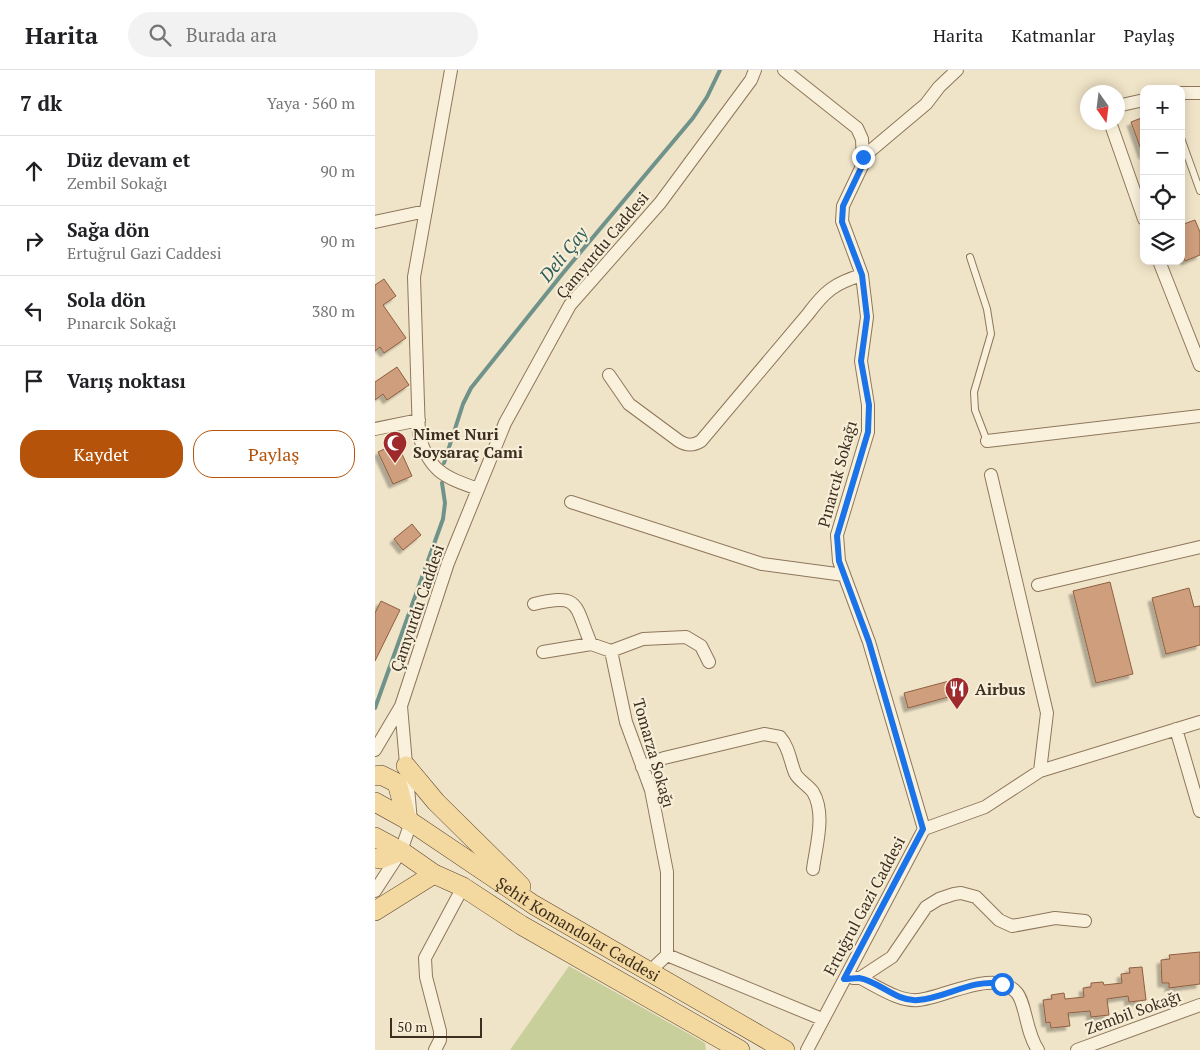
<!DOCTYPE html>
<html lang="tr">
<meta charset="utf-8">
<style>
body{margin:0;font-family:"PT Serif",serif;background:#f2f2f2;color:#202124}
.controls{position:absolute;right:15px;top:15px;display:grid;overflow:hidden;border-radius:10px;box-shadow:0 2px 12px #0003}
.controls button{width:45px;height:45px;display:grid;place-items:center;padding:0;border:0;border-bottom:1px solid #e0e0e0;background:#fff;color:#202124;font:25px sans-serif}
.compass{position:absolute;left:705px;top:15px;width:45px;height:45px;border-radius:50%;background:#fff;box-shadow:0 2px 12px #0003;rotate:166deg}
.scale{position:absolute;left:15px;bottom:12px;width:92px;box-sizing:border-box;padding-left:5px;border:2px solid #3d2e20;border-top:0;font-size:14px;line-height:18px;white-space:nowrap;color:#3d2e20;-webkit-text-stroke:4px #f7eed8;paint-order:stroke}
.stop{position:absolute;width:15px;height:15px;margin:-11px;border:4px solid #1a73e8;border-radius:50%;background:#fff}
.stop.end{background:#1a73e8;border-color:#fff;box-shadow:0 1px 5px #0008}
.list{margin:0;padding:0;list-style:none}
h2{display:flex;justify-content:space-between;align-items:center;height:65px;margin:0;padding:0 20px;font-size:21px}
h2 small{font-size:16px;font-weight:400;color:#757577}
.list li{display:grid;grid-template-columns:32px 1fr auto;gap:15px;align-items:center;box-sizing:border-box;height:70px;padding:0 20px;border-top:1px solid #e0e0e0}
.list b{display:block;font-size:19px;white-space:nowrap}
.list p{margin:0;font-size:16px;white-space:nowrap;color:#757577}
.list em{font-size:16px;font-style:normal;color:#757577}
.actions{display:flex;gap:10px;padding:15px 20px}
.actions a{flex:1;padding:11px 0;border:1px solid #b45309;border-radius:20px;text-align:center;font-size:18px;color:#b45309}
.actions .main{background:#b45309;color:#fff}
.icon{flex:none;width:28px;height:28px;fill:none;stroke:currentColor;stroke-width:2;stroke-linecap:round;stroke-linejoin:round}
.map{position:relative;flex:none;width:825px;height:980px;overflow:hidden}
header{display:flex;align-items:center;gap:30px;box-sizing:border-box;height:70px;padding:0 25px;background:#fff;border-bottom:1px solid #e0e0e0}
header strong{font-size:24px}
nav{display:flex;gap:28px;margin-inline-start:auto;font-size:18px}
.search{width:350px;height:45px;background:#f2f2f2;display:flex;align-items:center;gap:12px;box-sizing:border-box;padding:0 18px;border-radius:28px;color:#757577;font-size:19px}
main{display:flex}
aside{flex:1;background:#fff}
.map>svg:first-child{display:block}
.green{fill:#c9cf9b}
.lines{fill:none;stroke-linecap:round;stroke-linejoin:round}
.stream{stroke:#6f938a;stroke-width:4}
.building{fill:#cf9f7d;stroke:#8d5f41;filter:url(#shadow)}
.lane-casing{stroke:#8d765c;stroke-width:8}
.street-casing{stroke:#8d765c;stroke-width:14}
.primary-casing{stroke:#5b4430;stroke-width:20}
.lane{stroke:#faf1dc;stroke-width:6}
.street{stroke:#faf1dc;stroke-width:12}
.primary{stroke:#f3d9a0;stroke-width:19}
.route{stroke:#1a73e8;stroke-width:6}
.labels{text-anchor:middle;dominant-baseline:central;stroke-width:4.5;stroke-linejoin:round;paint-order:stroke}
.street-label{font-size:16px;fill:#3d2e20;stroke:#f7eed8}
.poi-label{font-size:16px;font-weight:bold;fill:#3d2e20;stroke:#f7eed8;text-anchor:start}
.water-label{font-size:18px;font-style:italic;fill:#2f5d5a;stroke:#f7eed8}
</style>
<header>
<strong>Harita</strong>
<div class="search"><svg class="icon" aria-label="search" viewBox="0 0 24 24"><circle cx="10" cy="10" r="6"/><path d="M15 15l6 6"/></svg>Burada ara</div>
<nav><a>Harita</a><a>Katmanlar</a><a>Paylaş</a></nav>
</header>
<main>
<aside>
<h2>7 dk<small>Yaya · 560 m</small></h2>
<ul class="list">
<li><svg class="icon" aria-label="ahead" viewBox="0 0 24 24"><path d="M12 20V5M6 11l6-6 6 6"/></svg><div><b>Düz devam et</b><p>Zembil Sokağı</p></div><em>90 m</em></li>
<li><svg class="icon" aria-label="right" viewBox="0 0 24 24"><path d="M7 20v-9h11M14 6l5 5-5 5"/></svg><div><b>Sağa dön</b><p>Ertuğrul Gazi Caddesi</p></div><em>90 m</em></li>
<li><svg class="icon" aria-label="left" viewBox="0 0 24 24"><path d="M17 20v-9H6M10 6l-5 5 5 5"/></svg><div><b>Sola dön</b><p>Pınarcık Sokağı</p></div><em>380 m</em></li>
<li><svg class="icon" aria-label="arrive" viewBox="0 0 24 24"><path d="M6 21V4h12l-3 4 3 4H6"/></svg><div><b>Varış noktası</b></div></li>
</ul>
<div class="actions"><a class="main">Kaydet</a><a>Paylaş</a></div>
</aside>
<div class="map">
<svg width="825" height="980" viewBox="0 0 825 980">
<defs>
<filter id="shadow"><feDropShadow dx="-4" dy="4" stdDeviation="1" flood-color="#0004"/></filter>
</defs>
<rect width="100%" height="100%" fill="#f0e4c8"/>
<path class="green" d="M 194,896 L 330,973 L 331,980 L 135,980 Z"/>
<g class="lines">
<path class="stream" d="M 69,393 L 88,334 L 96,318 L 188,203 L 318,48 L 332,27 L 345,0
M 0,638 L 68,449 L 70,433 L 67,413"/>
</g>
<path class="building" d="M 769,47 L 769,85 L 768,85 L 756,52 Z
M 820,150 L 825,162 L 825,185 L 810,191 L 806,180 L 806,155 Z
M 9,209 L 21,226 L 8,235 L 31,268 L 9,283 L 5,277 L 0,281 L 0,215 Z
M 22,297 L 34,315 L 12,330 L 8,324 L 0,330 L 0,312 Z
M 22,373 L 37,406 L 18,414 L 3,382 Z
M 37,454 L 46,465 L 28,480 L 19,469 Z
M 735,512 L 758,604 L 721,613 L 698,521 Z
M 814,518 L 819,537 L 825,536 L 825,575 L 791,584 L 777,528 Z
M 6,531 L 25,540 L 0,591 L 0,543 Z
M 574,611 L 577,626 L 533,638 L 529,623 Z
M 825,882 L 825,914 L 794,918 L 794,913 L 787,913 L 786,890 L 795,889 L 794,885 Z
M 767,897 L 771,930 L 754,932 L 753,926 L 732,929 L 734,945 L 716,947 L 715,941 L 693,943 L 695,956 L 676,958 L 675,952 L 671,953 L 668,930 L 677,929 L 676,925 L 689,923 L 690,929 L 709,927 L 708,918 L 716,917 L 716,913 L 728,912 L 729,915 L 747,913 L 746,904 L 755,903 L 754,898 Z"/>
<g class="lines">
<defs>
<path id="lane" d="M 806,68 L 825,121
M 595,187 L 612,239 L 616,264 L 599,322 L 600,340 L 612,371"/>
<path id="street" d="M 76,0 L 39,207 L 44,365 C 54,401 69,407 103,419
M 409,0 L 482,58 L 487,69 L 488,94 L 468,136 L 467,151 L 487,205 L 492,247 L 486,291 L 493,335 L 493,362 L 462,465 L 464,491 L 494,572 L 549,759
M 806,23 L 825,23
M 742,36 L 769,30
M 735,52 L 769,149
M 488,87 L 551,34 L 564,17 L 582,0
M 0,152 L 51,141
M 784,191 L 825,295
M 234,305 L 254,334 L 304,371 C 312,376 318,376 326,371 L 433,244 C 450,221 460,213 487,205
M 0,359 L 44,350
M 612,371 L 825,346
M 616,405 L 672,643 L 665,701
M 196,432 L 387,494 L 469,505
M 663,515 L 825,477
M 159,534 C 206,523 199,534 216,574 L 236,581 L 268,569 L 311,567 L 326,576 L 334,592
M 236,581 L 251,652 L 276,720 L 292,802 L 292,885
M 168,582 L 216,574
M 801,659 L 825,741
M 0,680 L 26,636 L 73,493 L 130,353 L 195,235 L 285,133 L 376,10 L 380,0
M 267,697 L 289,688 L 389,664 L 405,667 C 414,677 415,691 420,703 C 423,710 433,715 438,722 C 451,744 441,776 438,799
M 0,821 L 26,781 L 36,752 L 26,636
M 292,885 L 447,949
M 274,902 L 292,885
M 478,908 L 485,908 C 502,916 524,932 543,930 C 569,928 621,897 642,923 C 651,934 651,963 663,980
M 485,908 L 517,887 L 551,837 L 564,829 L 579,824 L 586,823 L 601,827 L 624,850 L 637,856 L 680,848 L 710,851
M 60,980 L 65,970 L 65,961 L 51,907 L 50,888 L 88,817
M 432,980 L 549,759 L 610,737 L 665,701 L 825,652
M 702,980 L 825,935"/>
<g id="primary">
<path d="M 31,696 L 61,732 L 146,816"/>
<path d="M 0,706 L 6,705 L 22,713 L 32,750"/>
<path id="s1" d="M 0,732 L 36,752 L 159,835 L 410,980"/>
<path d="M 0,767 L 26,781 L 59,804 L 88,817 L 146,855 L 365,980"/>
<path d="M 0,788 L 5,789 L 26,781"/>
<path d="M 0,841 L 59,804"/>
</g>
</defs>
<use href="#lane" class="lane-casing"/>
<use href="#street" class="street-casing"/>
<use href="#primary" class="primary-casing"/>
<use href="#lane" class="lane"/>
<use href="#street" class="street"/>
<use href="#primary" class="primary"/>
</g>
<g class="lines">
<path class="route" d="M 488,87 L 488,94 L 468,136 L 467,152 L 487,205 L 492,247 L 486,291 L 494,335 L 493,362 L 462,466 L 464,491 L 494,572 L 548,759 L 469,909 C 474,909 479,908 484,908 C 504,911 521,932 543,930 C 571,928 598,908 627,914"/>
</g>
<defs>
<symbol id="mosque-pin" viewBox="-11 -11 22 30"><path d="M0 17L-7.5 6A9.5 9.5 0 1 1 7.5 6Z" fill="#9e2a2b" stroke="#f7eed8"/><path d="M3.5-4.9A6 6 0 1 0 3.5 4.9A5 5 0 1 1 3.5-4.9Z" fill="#fff"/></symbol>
<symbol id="restaurant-pin" viewBox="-11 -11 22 30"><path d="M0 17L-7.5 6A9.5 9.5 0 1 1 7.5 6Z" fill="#9e2a2b" stroke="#f7eed8"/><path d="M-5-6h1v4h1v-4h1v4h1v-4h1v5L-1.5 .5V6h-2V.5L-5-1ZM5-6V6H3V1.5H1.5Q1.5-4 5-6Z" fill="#fff"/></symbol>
</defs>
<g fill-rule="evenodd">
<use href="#mosque-pin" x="6" y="359" width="28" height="38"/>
<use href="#restaurant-pin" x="568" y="605" width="28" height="38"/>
</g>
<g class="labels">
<g class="street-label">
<text transform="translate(227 175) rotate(-50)">Çamyurdu Caddesi</text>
<text transform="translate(462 404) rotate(-75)">Pınarcık Sokağı</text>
<text transform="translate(42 538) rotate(-71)">Çamyurdu Caddesi</text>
<text transform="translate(279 683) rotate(74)">Tomarza Sokağı</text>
<text transform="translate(489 836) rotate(-62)">Ertuğrul Gazi Caddesi</text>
<text stroke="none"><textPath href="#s1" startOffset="240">Şehit Komandolar Caddesi</textPath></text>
<text transform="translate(758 942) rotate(-20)">Zembil Sokağı</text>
</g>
<g class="poi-label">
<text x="38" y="364">Nimet Nuri<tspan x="38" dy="18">Soysaraç Cami</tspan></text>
<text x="600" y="619">Airbus</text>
</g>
<g class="water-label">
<text transform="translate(188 184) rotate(-51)">Deli Çay</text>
</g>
</g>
</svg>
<div class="controls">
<button>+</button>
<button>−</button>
<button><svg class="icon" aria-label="locate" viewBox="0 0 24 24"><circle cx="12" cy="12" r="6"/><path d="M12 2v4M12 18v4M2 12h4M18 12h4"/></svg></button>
<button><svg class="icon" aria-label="layers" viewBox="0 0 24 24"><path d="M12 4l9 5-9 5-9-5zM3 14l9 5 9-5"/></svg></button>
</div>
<svg class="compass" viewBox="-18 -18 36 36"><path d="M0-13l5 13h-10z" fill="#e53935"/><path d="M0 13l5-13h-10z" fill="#757577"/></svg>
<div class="scale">50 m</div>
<div class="stop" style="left:627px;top:914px"></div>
<div class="stop end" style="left:488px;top:87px"></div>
</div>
</main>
